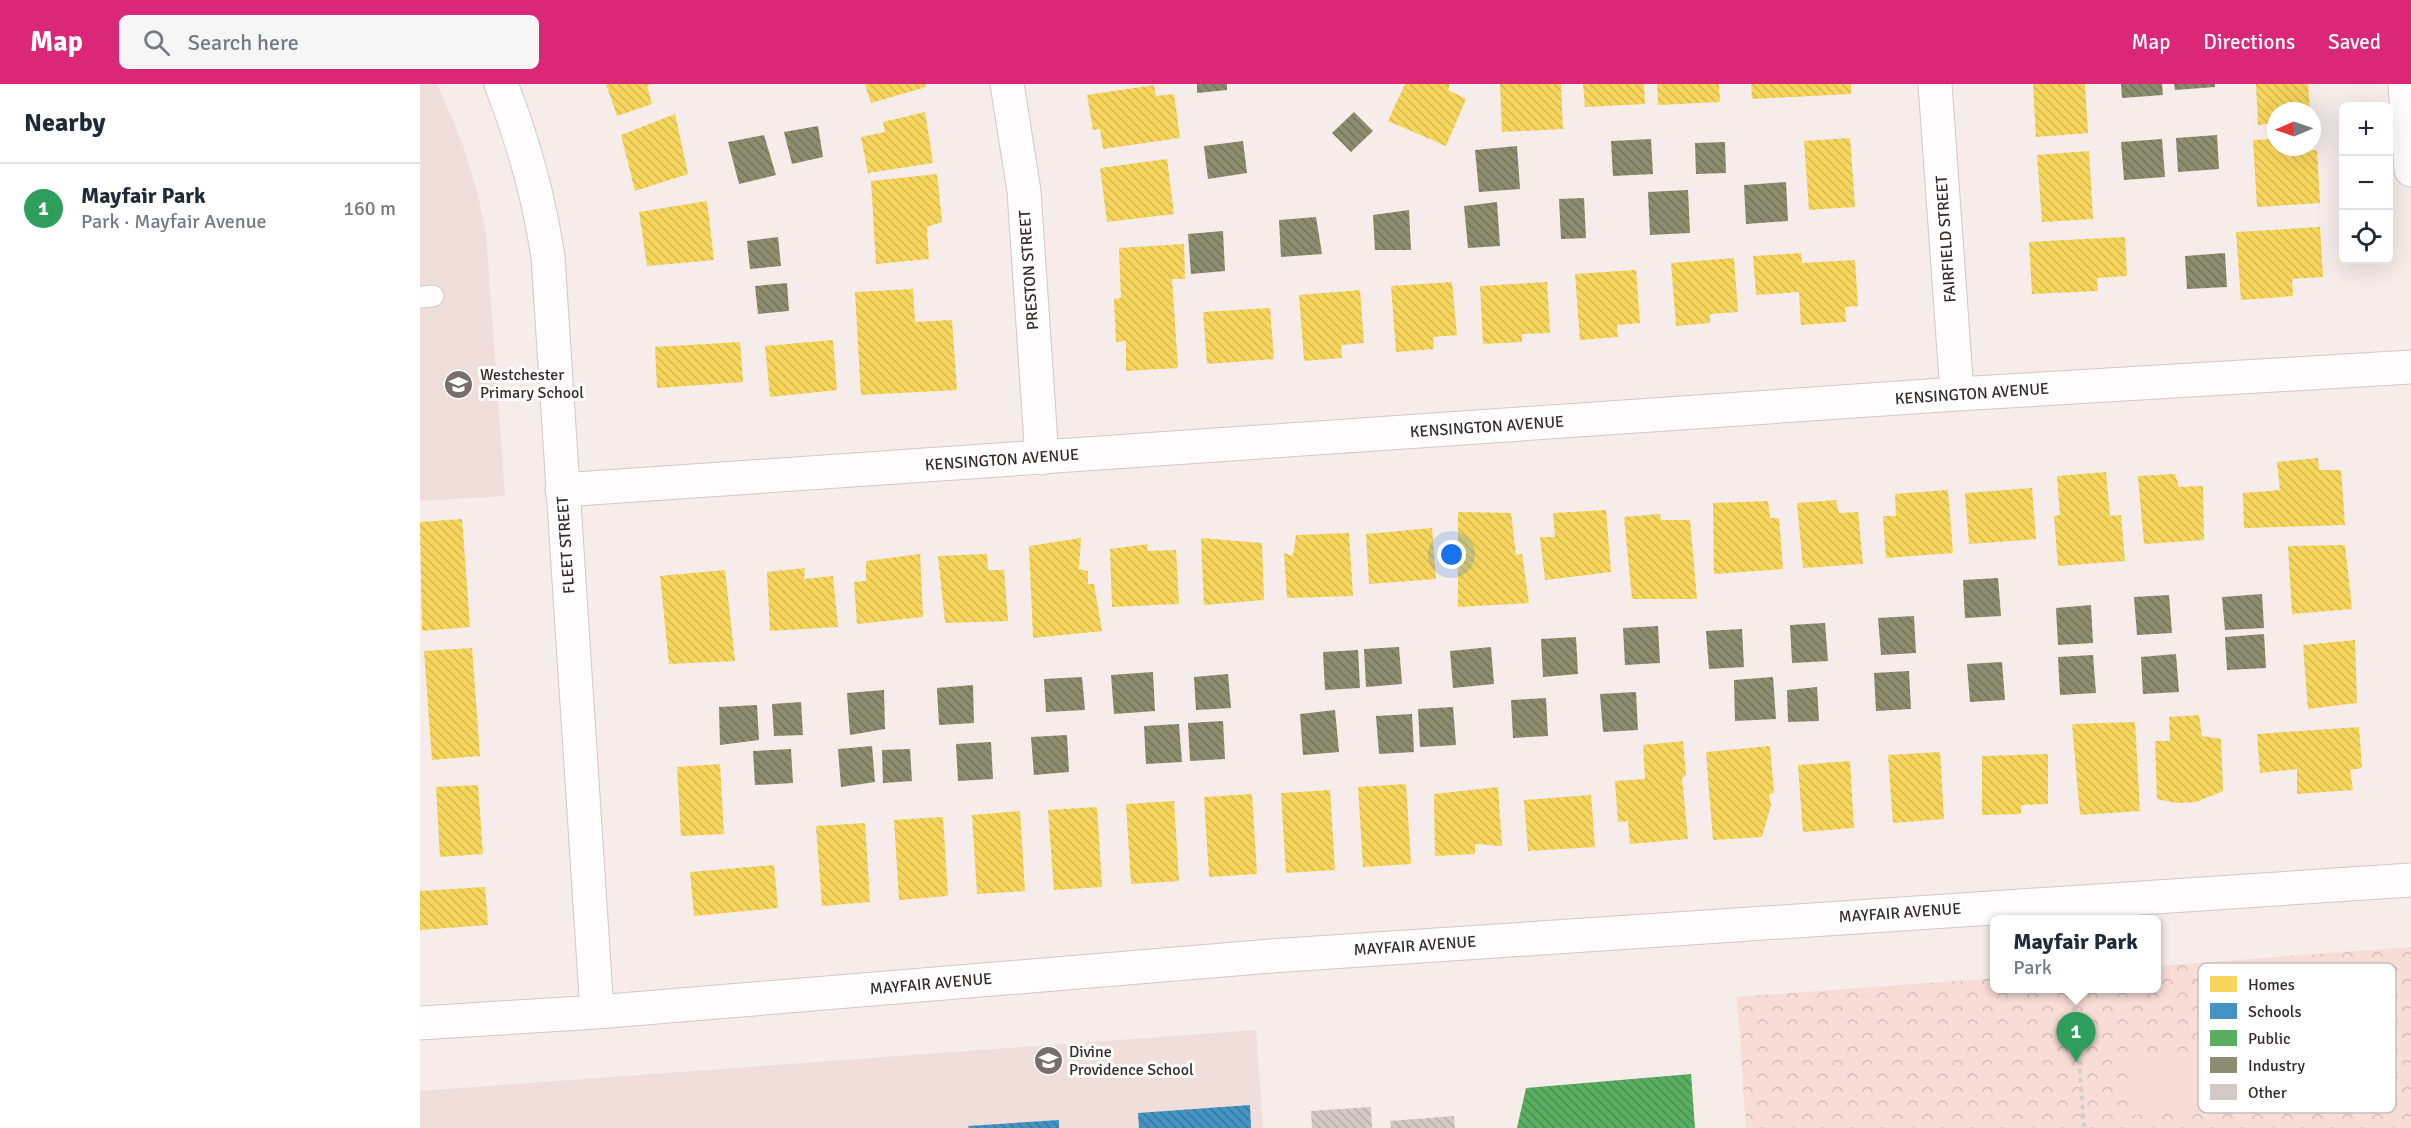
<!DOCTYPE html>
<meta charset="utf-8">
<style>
body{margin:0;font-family:Signika,sans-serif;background:#f6f6f7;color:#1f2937}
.controls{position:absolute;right:18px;top:18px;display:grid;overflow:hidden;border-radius:9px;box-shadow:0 6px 24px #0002}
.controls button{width:54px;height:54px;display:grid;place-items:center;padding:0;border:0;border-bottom:2px solid #e0e1e3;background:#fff;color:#1f2937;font:30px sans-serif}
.compass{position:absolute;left:1847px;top:18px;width:54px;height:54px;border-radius:50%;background:#fff;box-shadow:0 6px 24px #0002;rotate:268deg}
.you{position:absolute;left:1032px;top:471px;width:21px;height:21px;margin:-15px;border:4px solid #fff;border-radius:50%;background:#1a73e8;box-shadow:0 0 0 9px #1a73e833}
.badge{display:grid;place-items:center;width:39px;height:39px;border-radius:50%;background:#db2777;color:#fff;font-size:20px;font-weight:700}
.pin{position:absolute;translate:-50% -50px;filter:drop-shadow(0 2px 3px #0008)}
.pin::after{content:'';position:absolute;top:32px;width:21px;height:18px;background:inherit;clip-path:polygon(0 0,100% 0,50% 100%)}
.popup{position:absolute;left:1570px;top:831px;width:171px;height:78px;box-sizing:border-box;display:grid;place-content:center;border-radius:9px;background:#fff;filter:drop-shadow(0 2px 4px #0005);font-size:20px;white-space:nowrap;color:#747a83}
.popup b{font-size:22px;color:#1f2937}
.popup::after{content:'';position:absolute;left:50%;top:100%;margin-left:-12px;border:12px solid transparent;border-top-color:#fff}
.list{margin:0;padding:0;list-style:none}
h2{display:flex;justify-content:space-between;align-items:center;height:78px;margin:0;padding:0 24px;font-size:26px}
h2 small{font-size:20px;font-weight:400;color:#747a83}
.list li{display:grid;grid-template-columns:39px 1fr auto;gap:18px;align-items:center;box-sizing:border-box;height:90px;padding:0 24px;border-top:2px solid #e0e1e3}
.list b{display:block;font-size:22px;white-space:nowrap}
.list p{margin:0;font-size:20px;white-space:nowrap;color:#747a83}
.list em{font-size:20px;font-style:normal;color:#747a83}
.icon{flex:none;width:33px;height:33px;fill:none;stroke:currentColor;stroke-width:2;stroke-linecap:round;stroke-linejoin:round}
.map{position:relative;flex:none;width:1991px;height:1044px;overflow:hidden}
header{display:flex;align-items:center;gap:36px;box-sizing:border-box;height:84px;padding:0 30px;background:#db2777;color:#fff}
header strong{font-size:28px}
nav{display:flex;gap:33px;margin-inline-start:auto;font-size:21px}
.search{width:420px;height:54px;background:#f6f6f7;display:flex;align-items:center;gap:15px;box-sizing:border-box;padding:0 21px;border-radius:9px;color:#747a83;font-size:22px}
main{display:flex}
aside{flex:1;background:#fff}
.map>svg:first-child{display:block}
.built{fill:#f0dedb}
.park{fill:url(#park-crowns)}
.garden{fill:#f8dcd6}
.homes{fill:url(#homes-back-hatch)}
.schools{fill:url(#schools-back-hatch)}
.public{fill:url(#public-back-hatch)}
.industry{fill:url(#industry-back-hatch)}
.building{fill:url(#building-back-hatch)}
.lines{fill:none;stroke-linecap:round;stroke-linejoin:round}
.lane-casing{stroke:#d3c8c6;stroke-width:23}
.street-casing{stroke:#d3c8c6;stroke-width:35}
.path{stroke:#d2cecd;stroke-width:4;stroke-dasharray:4.5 4.5;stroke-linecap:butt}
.lane{stroke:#fefcfc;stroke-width:21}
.street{stroke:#fefcfc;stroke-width:33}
.labels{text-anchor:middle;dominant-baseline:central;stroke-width:6;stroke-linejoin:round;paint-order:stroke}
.street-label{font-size:16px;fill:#372a28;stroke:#fff}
.poi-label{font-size:16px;fill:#372a28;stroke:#fff;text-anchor:start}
.key{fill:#fff;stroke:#c3bfbe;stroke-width:1.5}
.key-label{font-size:16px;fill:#372a28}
</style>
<header>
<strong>Map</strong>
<div class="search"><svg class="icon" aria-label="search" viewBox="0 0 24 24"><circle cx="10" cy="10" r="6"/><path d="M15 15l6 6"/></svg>Search here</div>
<nav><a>Map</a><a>Directions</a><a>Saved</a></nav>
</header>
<main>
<aside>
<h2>Nearby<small></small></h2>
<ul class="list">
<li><span class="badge" style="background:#2e9e5b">1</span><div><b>Mayfair Park</b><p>Park · Mayfair Avenue</p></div><em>160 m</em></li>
</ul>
</aside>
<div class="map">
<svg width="1991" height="1044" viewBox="0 0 1991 1044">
<defs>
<pattern id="park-crowns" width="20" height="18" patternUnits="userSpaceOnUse" patternTransform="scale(1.5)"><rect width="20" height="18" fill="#f8dcd6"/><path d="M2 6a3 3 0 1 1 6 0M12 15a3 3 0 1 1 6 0" fill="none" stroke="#d5bdb8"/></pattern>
<pattern id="homes-back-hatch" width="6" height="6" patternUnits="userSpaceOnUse" patternTransform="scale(1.5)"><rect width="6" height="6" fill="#f6d55c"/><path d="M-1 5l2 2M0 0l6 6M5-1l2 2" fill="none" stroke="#d4b750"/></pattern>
<pattern id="schools-back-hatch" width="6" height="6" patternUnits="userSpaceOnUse" patternTransform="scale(1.5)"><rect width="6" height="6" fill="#4393c3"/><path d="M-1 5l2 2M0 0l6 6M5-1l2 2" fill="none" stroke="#39789e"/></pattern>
<pattern id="public-back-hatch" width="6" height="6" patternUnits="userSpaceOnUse" patternTransform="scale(1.5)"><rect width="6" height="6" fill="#5aae61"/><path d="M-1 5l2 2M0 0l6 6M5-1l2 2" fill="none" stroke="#4b8e50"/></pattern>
<pattern id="industry-back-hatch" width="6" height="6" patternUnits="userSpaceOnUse" patternTransform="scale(1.5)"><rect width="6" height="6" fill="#8c8c6e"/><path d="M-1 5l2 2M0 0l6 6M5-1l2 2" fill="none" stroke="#73735a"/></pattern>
<pattern id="building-back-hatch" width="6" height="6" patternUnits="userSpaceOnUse" patternTransform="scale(1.5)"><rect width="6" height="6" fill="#d4c9c7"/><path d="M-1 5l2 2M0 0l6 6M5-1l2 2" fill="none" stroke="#b7adab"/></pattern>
</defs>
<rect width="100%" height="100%" fill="#f6ecea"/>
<path class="built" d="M 0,0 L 17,0 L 42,58 L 57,107 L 66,150 L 85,412 L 0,417 Z
M 836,946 L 843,1044 L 0,1044 L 0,1007 Z"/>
<path class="park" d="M 1991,863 L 1991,1044 L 1326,1044 L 1317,913 L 1575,894 L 1575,904 L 1737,904 L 1737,882 Z"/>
<path class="garden" d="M 1830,967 L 1833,1023 L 1713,1031 L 1709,975 Z"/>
<path class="homes" d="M 186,0 L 231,0 L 227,2 L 232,20 L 197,32 Z
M 445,0 L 505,0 L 506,3 L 451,19 Z
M 985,0 L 1030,0 L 1028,6 L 1046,15 L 1026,62 L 968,37 Z
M 1080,0 L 1141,0 L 1143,45 L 1082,48 Z
M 1163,0 L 1224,0 L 1225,20 L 1165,23 Z
M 1237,0 L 1299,0 L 1300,18 L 1238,21 Z
M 1331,0 L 1431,0 L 1431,10 L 1332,15 Z
M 1613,0 L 1665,0 L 1668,49 L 1616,53 Z
M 1836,0 L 1888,0 L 1890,27 L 1856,27 L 1856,39 L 1838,41 Z
M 734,1 L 736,12 L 754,10 L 760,54 L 683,65 L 680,45 L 673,46 L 667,11 Z
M 505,28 L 513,79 L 448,89 L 441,53 L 465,48 L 463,38 Z
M 255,30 L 268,90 L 215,107 L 201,51 Z
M 1430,54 L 1435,123 L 1389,126 L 1384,57 Z
M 1856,55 L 1856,63 L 1875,63 L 1876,67 L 1897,66 L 1900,119 L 1837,123 L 1833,56 Z
M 1669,67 L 1673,135 L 1622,138 L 1617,71 Z
M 747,75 L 754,130 L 687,138 L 680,84 Z
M 517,90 L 522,138 L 507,143 L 509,175 L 456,180 L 451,97 Z
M 287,117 L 294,176 L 227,182 L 219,128 Z
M 1900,143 L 1903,193 L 1872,195 L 1873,212 L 1821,216 L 1816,148 Z
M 1705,153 L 1707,192 L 1677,194 L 1678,207 L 1612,210 L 1609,158 Z
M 764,160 L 765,195 L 752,195 L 758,284 L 706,287 L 706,257 L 696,258 L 694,215 L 701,214 L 699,164 Z
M 1381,169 L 1382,179 L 1435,176 L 1438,222 L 1425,223 L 1426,238 L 1381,241 L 1379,208 L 1336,211 L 1333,172 Z
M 1314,174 L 1318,228 L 1290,230 L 1290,239 L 1256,242 L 1251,179 Z
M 1216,186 L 1220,239 L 1197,241 L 1198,253 L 1160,256 L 1155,190 Z
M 1032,198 L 1037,251 L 1013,253 L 1014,265 L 976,268 L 971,202 Z
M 1127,198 L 1130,249 L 1102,250 L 1102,258 L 1063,260 L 1060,202 Z
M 493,205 L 495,238 L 532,236 L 537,306 L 441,311 L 435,208 Z
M 940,206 L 944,259 L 921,261 L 922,274 L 884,277 L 879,211 Z
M 850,224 L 854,275 L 787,280 L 783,228 Z
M 413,256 L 417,306 L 350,313 L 345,262 Z
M 320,258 L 323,298 L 237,304 L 235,263 Z
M 1898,374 L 1899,386 L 1921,386 L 1925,441 L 1824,444 L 1823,409 L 1860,406 L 1857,378 Z
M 1686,388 L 1690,432 L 1701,431 L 1705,477 L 1638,482 L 1634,432 L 1640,431 L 1637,392 Z
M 1755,390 L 1759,403 L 1783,402 L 1784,456 L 1724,460 L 1718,392 Z
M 1612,404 L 1616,455 L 1549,460 L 1545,409 Z
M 1528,406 L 1533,469 L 1466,474 L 1463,432 L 1476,432 L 1475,410 Z
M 1416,416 L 1419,429 L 1438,428 L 1443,480 L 1383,484 L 1377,419 Z
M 1348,417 L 1350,434 L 1359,434 L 1363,485 L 1294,490 L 1293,419 Z
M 1186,426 L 1191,488 L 1125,496 L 1120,453 L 1135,453 L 1133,429 Z
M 1038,428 L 1091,429 L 1096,471 L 1102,470 L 1109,519 L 1038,523 Z
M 1240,430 L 1241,436 L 1270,436 L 1277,515 L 1212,515 L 1204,433 Z
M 42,435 L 50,543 L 2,547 L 0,438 Z
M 1012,444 L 1016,495 L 949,500 L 946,450 Z
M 929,449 L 933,512 L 867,514 L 864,469 L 873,472 L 876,451 Z
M 661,454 L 659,485 L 668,487 L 668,500 L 674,500 L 682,547 L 613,554 L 609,462 Z
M 781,454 L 842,459 L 844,516 L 784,521 Z
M 728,460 L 727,467 L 756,466 L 759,520 L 692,523 L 690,465 Z
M 1925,461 L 1932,525 L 1872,530 L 1868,462 Z
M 500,470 L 503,533 L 437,540 L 434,498 L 446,497 L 446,477 Z
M 567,470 L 568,486 L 584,486 L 588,537 L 525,539 L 518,472 Z
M 385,484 L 384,495 L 413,492 L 418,543 L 350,547 L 347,488 Z
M 305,486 L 315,577 L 249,580 L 240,492 Z
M 1935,556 L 1937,619 L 1888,625 L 1883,561 Z
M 52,564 L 60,672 L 12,676 L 4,567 Z
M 1779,631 L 1782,652 L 1801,655 L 1803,707 L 1776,718 L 1757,719 L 1737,715 L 1735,657 L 1750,657 L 1749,633 Z
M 1715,638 L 1720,727 L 1660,731 L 1652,640 Z
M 1939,643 L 1942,684 L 1930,686 L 1933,706 L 1877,710 L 1877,685 L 1840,689 L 1837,650 Z
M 1263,657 L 1266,692 L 1262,694 L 1268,755 L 1210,760 L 1208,737 L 1198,738 L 1195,697 L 1225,695 L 1223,661 Z
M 1350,662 L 1354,709 L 1349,710 L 1351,721 L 1342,753 L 1293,756 L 1286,668 Z
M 1520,668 L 1524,735 L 1473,739 L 1468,671 Z
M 1628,670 L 1628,720 L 1601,721 L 1601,730 L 1562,731 L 1562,672 Z
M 1430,677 L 1434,744 L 1383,748 L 1378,681 Z
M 300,680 L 304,750 L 261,752 L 257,683 Z
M 986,700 L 991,780 L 943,783 L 938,703 Z
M 58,701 L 63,770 L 20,773 L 16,703 Z
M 1078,703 L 1082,762 L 1055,760 L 1055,770 L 1015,772 L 1014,710 Z
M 910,706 L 915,786 L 866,789 L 861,709 Z
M 832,710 L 837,790 L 789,793 L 784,713 Z
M 1171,711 L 1175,763 L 1108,767 L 1104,716 Z
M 754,717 L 759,797 L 711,800 L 706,720 Z
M 677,723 L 682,803 L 634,806 L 628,726 Z
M 600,727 L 605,807 L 557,810 L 552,731 Z
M 523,733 L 528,812 L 479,816 L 474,736 Z
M 445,739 L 450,818 L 402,822 L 396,742 Z
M 354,781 L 358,824 L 274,832 L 270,788 Z
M 65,803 L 68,841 L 0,846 L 0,807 Z"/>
<path class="schools" d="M 830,1021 L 831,1044 L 719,1044 L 718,1029 Z
M 639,1036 L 639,1044 L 549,1044 L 548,1042 Z"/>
<path class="public" d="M 1271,990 L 1275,1044 L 1097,1044 L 1106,1004 Z"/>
<path class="industry" d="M 777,0 L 807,0 L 807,6 L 777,9 Z
M 1701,0 L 1742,0 L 1743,11 L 1702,14 Z
M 1754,0 L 1795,0 L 1795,3 L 1755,6 Z
M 934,28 L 953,47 L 931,68 L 912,49 Z
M 398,42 L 403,73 L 372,80 L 364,48 Z
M 344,51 L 356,91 L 319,100 L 308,58 Z
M 1797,51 L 1799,85 L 1758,88 L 1756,54 Z
M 1231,55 L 1233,90 L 1193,92 L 1191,57 Z
M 1742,55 L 1745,93 L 1704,96 L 1701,58 Z
M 823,57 L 827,89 L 788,95 L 784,62 Z
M 1305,58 L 1306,89 L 1276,90 L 1275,59 Z
M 1097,62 L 1100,105 L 1059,108 L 1055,66 Z
M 1366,98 L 1368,137 L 1326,140 L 1324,101 Z
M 1268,106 L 1270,149 L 1230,151 L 1228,108 Z
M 1164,114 L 1166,154 L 1141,155 L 1139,115 Z
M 1077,118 L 1080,162 L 1048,164 L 1044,122 Z
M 989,126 L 991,166 L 955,166 L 953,131 Z
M 896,133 L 902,170 L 861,173 L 859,136 Z
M 803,147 L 805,187 L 771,190 L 768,150 Z
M 358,153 L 361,182 L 330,185 L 327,157 Z
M 1805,169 L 1807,203 L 1767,205 L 1765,172 Z
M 367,199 L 369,227 L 338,230 L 335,202 Z
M 1578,494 L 1581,532 L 1545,534 L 1543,496 Z
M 1842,510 L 1844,544 L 1805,546 L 1802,513 Z
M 1749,511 L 1752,549 L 1717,551 L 1714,513 Z
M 1671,521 L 1673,559 L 1638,561 L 1636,524 Z
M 1494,532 L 1496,569 L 1461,571 L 1458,534 Z
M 1405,539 L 1408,577 L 1372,579 L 1370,541 Z
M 1238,542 L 1240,579 L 1205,581 L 1203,544 Z
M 1322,545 L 1324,583 L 1289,585 L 1286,547 Z
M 1844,550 L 1846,584 L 1807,586 L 1805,553 Z
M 1156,553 L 1158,590 L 1123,593 L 1121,555 Z
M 979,563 L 982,600 L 946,603 L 944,565 Z
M 1071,563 L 1074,600 L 1033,604 L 1030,567 Z
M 938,566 L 940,604 L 905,606 L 903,568 Z
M 1756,570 L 1759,608 L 1723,610 L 1721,573 Z
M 1673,571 L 1676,609 L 1640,611 L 1638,573 Z
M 1582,578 L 1585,616 L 1550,618 L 1547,580 Z
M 1489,587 L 1491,625 L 1456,627 L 1454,589 Z
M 733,588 L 735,627 L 694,630 L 691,591 Z
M 808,590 L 811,624 L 776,626 L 774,593 Z
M 662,593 L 665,626 L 626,628 L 624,595 Z
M 1353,593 L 1356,635 L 1315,637 L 1314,596 Z
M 553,601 L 554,639 L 519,641 L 517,604 Z
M 1397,603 L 1399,637 L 1368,638 L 1367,606 Z
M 464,606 L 465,645 L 430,651 L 427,609 Z
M 1216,608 L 1218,646 L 1183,648 L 1180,610 Z
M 1126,614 L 1128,652 L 1093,654 L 1091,616 Z
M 381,618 L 383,651 L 354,652 L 352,620 Z
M 337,621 L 339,656 L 300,661 L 299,623 Z
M 1033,623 L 1036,661 L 1000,663 L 998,625 Z
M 915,626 L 919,668 L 883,671 L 880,630 Z
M 992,630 L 994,668 L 959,670 L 956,632 Z
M 803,637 L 805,675 L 770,677 L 768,639 Z
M 759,640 L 762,678 L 726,680 L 724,642 Z
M 647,651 L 649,688 L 614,691 L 611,653 Z
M 571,658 L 573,695 L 538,697 L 536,660 Z
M 452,662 L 455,698 L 421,703 L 418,665 Z
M 371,665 L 373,699 L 335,701 L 333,667 Z
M 490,665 L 492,697 L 463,699 L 462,666 Z"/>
<path class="building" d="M 951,1023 L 952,1044 L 892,1044 L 891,1027 Z
M 1034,1032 L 1035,1044 L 971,1044 L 970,1037 Z"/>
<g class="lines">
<defs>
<path id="lane" d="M 0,213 L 13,212"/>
<path id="street" d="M 81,0 C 103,56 119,113 128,173 L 177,928
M 587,0 L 604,107 L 622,374
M 1515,0 L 1537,310
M 1985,0 L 1991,86
M 142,406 L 1537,310 L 1991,283
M 0,939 L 177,928 L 851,872 L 1991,796"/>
</defs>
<use href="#lane" class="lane-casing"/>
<use href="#street" class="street-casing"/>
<path class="path" d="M 1654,904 L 1664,1044"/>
<use href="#lane" class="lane"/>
<use href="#street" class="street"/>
</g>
<defs>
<symbol id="school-disc" viewBox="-11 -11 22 22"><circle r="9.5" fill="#7a6e6c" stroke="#fff"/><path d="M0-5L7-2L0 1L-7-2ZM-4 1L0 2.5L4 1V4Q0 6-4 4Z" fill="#fff"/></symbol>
</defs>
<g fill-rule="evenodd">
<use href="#school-disc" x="22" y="284" width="33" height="33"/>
<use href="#school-disc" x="612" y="960" width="33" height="33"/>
</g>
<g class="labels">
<g class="street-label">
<text transform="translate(1526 155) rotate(-94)">FAIRFIELD STREET</text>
<text transform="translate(609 186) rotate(-94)">PRESTON STREET</text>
<text transform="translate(1552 310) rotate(-4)">KENSINGTON AVENUE</text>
<text transform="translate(1067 343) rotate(-4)">KENSINGTON AVENUE</text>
<text transform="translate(582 376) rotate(-4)">KENSINGTON AVENUE</text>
<text transform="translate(146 461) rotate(-94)">FLEET STREET</text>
<text transform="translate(1480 829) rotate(-4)">MAYFAIR AVENUE</text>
<text transform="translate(995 862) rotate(-4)">MAYFAIR AVENUE</text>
<text transform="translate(511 900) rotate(-5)">MAYFAIR AVENUE</text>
</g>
<g class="poi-label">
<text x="60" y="291">Westchester<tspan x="60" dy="18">Primary School</tspan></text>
<text x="649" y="968">Divine<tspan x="649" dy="18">Providence School</tspan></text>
</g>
</g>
<rect x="1778" y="879" width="198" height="150" rx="9" class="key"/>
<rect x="1790" y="892" width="27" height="16" fill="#f6d55c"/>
<rect x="1790" y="919" width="27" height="16" fill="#4393c3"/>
<rect x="1790" y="946" width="27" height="16" fill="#5aae61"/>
<rect x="1790" y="973" width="27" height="16" fill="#8c8c6e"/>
<rect x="1790" y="1000" width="27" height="16" fill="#d4c9c7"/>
<g class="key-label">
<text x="1828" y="906">Homes</text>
<text x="1828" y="933">Schools</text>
<text x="1828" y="960">Public</text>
<text x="1828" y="987">Industry</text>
<text x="1828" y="1014">Other</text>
</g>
</svg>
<div class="controls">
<button>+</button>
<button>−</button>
<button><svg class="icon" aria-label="locate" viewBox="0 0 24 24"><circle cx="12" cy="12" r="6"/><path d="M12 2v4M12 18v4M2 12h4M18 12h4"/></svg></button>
</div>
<svg class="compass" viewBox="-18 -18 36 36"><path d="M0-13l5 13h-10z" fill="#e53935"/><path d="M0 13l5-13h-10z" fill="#747a83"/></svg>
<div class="you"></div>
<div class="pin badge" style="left:1656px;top:978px;background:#2e9e5b">1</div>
<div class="popup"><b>Mayfair Park</b>Park</div>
</div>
</main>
